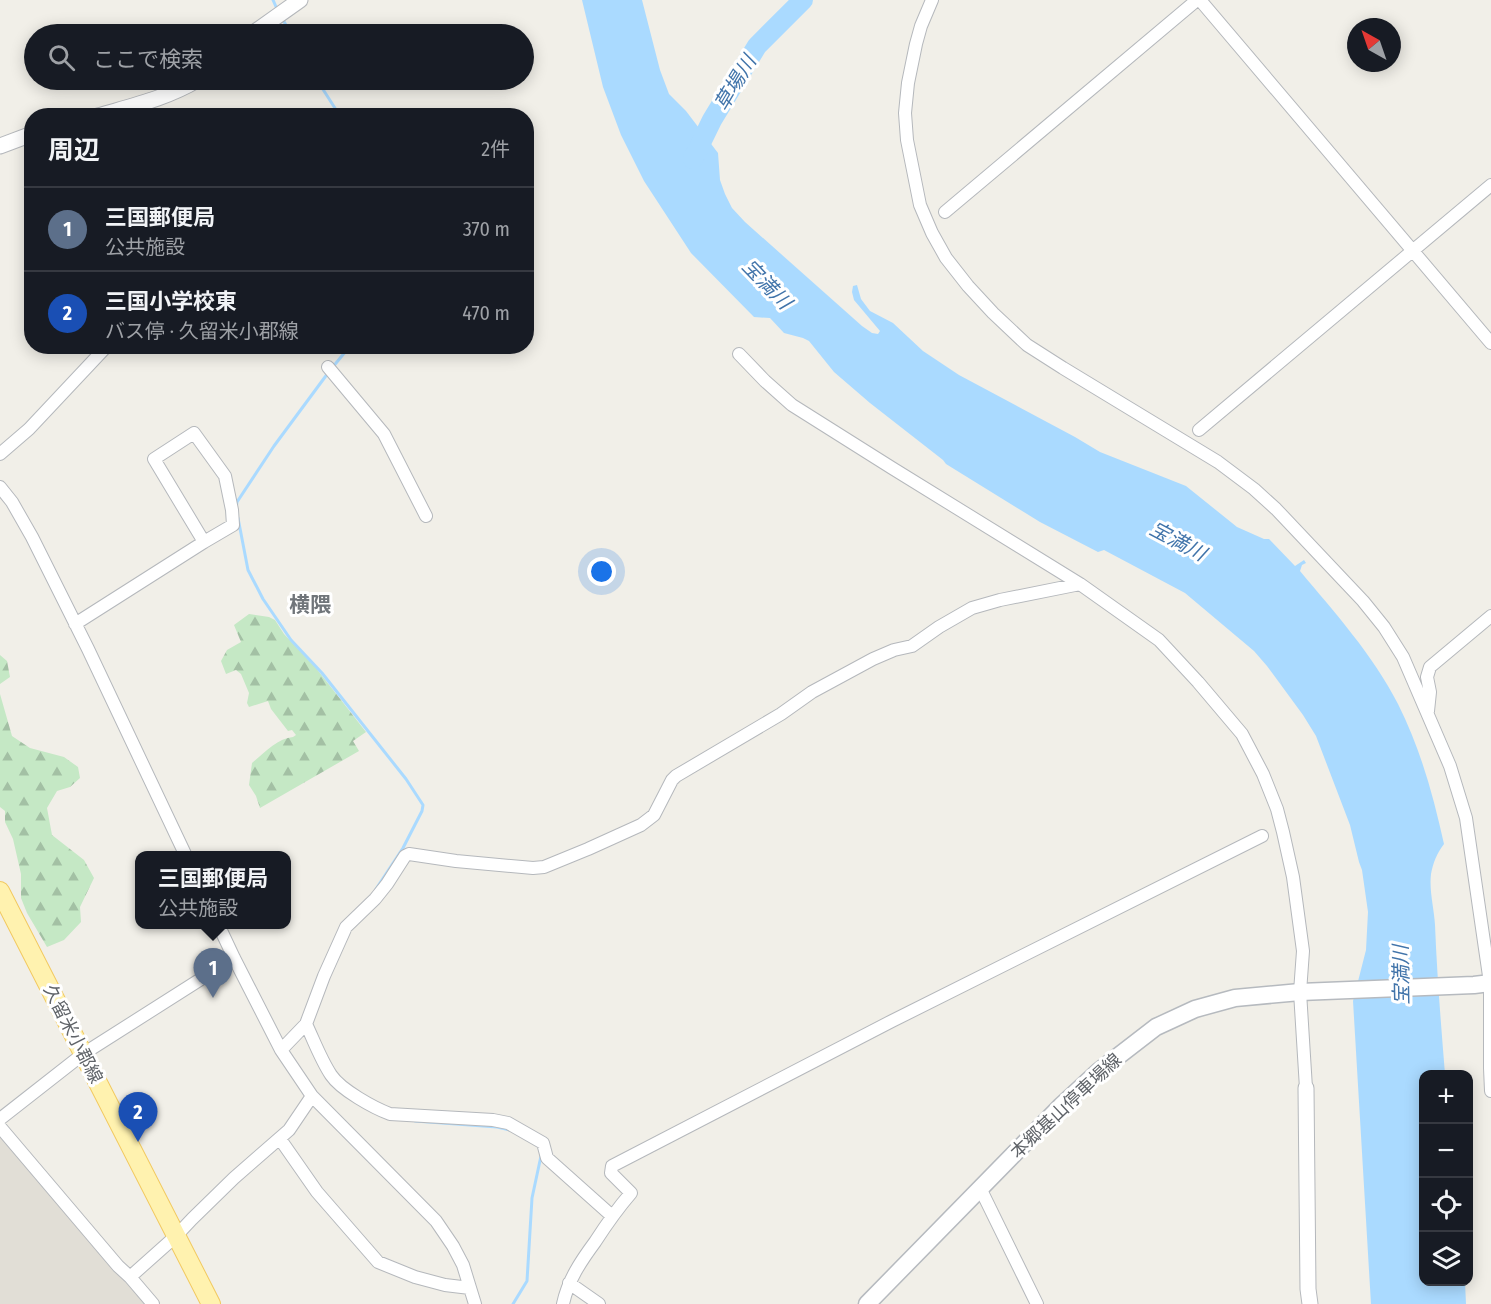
<!DOCTYPE html>
<html lang="ja">
<meta charset="utf-8">
<style>
body{margin:0;font-family:"Fira Sans Condensed","Noto Sans JP",sans-serif;background:#242831;color:#f1f3f6}
.controls{position:absolute;right:18px;bottom:18px;display:grid;overflow:hidden;border-radius:12px;box-shadow:0 3px 15px #0003}
.controls button{width:54px;height:54px;display:grid;place-items:center;padding:0;border:0;border-bottom:2px solid #363941;background:#171b24;color:#f1f3f6;font:30px sans-serif}
.compass{position:absolute;left:1347px;top:18px;width:54px;height:54px;border-radius:50%;background:#171b24;box-shadow:0 3px 15px #0003;rotate:320deg}
.you{position:absolute;left:602px;top:572px;width:21px;height:21px;margin:-15px;border:4px solid #fff;border-radius:50%;background:#1a73e8;box-shadow:0 0 0 9px #1a73e833}
.badge{display:grid;place-items:center;width:39px;height:39px;border-radius:50%;background:#ea4335;color:#fff;font-size:20px;font-weight:700}
.pin{position:absolute;translate:-50% -50px;filter:drop-shadow(0 2px 3px #0008)}
.pin::after{content:'';position:absolute;top:32px;width:21px;height:18px;background:inherit;clip-path:polygon(0 0,100% 0,50% 100%)}
.popup{position:absolute;left:135px;top:851px;width:156px;height:78px;box-sizing:border-box;display:grid;place-content:center;border-radius:12px;background:#171b24;filter:drop-shadow(0 2px 4px #0005);font-size:20px;white-space:nowrap;color:#9ea1a6}
.popup b{font-size:22px;color:#f1f3f6}
.popup::after{content:'';position:absolute;left:50%;top:100%;margin-left:-12px;border:12px solid transparent;border-top-color:#171b24}
.list{margin:0;padding:0;list-style:none}
h2{display:flex;justify-content:space-between;align-items:center;height:78px;margin:0;padding:0 24px;font-size:26px}
h2 small{font-size:20px;font-weight:400;color:#9ea1a6}
.list li{display:grid;grid-template-columns:39px 1fr auto;gap:18px;align-items:center;box-sizing:border-box;height:84px;padding:0 24px;border-top:2px solid #363941}
.list b{display:block;font-size:22px;white-space:nowrap}
.list p{margin:0;font-size:20px;white-space:nowrap;color:#9ea1a6}
.list em{font-size:20px;font-style:normal;color:#9ea1a6}
.icon{flex:none;width:33px;height:33px;fill:none;stroke:currentColor;stroke-width:2;stroke-linecap:round;stroke-linejoin:round}
.map{position:relative;flex:none;width:1491px;height:1304px;overflow:hidden}
.search{position:absolute;background:#171b24;box-shadow:0 3px 15px #0003;left:24px;top:24px;width:510px;height:66px;display:flex;align-items:center;gap:15px;box-sizing:border-box;padding:0 21px;border-radius:33px;color:#9ea1a6;font-size:22px}
.panel{position:absolute;background:#171b24;box-shadow:0 3px 15px #0003;left:24px;top:108px;width:510px;height:246px;border-radius:24px}
.map>svg:first-child{display:block}
.education{fill:#e1ded6}
.forest{fill:url(#forest-firs)}
.water{fill:#aadaff}
.lines{fill:none;stroke-linecap:round;stroke-linejoin:round}
.stream{stroke:#aadaff;stroke-width:3}
.river{stroke:#aadaff;stroke-width:20}
.minor-casing{stroke:#b5b8bc;stroke-width:14}
.tertiary-casing{stroke:#b5b8bc;stroke-width:17}
.secondary-casing{stroke:#b6babf;stroke-width:19}
.primary-casing{stroke:#f2c960;stroke-width:20}
.minor{stroke:#fff;stroke-width:12}
.tertiary{stroke:#fff;stroke-width:15}
.secondary{stroke:#fff;stroke-width:16}
.primary{stroke:#fff2af;stroke-width:18}
.labels{text-anchor:middle;dominant-baseline:central;stroke-width:6;stroke-linejoin:round;paint-order:stroke}
.street-label{font-size:18px;fill:#5f6368;stroke:#fff}
.water-label{font-size:20px;font-style:italic;fill:#4174aa;stroke:#fff}
.quarter-label{font-size:21px;font-weight:bold;fill:#70757a;stroke:#fff}
</style>
<div class="map">
<svg width="1491" height="1304" viewBox="0 0 1491 1304">
<defs>
<pattern id="forest-firs" width="22" height="20" patternUnits="userSpaceOnUse" patternTransform="scale(1.5)"><rect width="22" height="20" fill="#c5e8c5"/><path d="M5 1l3.5 6h-7zM16 11l3.5 6h-7z" fill="#a3c0a4"/></pattern>
</defs>
<rect width="100%" height="100%" fill="#f1efe8"/>
<path class="education" d="M 0,1133 L 148,1304 L 0,1304 Z"/>
<path class="forest" d="M 249,614 L 269,617 L 275,620 L 284,634 L 316,668 L 366,732 L 353,741 L 359,751 L 260,808 L 256,796 L 249,785 L 252,763 C 264,753 278,738 293,737 L 296,735 L 292,730 L 288,731 L 271,709 L 268,701 L 249,707 L 247,703 L 249,693 L 241,674 L 236,670 L 226,674 L 221,661 L 227,650 L 241,642 L 234,625 Z
M 0,655 L 7,661 L 10,677 L 0,684 Z
M 0,694 L 12,736 L 30,748 L 64,757 L 78,767 L 80,778 L 70,787 L 57,791 L 47,808 L 52,835 L 84,860 L 94,878 L 80,907 L 81,922 L 64,940 L 47,947 L 27,913 L 21,898 L 21,874 L 13,839 L 5,822 L 5,811 L 0,807 Z"/>
<path class="water" d="M 582,0 L 642,0 L 660,70 L 669,94 L 686,111 L 718,153 L 720,180 L 725,194 L 732,208 L 745,222 L 862,326 L 872,333 L 878,334 L 880,331 L 854,300 L 852,292 L 853,286 L 857,285 L 861,299 L 870,311 L 893,323 L 923,351 L 959,375 L 1075,437 L 1100,452 L 1186,486 L 1237,527 L 1264,539 L 1269,539 L 1295,566 L 1304,560 L 1306,563 L 1302,565 L 1300,571 C 1335,613 1373,655 1398,704 C 1421,750 1433,795 1444,844 C 1437,853 1433,863 1431,874 C 1429,891 1434,908 1435,925 C 1437,975 1441,1025 1445,1074 L 1424,1074 L 1424,1282 L 1465,1282 L 1466,1304 L 1371,1304 L 1353,1001 L 1366,950 L 1368,912 L 1362,870 L 1359,862 L 1350,825 L 1316,736 L 1303,715 L 1267,666 L 1254,651 L 1185,593 L 1104,550 L 1098,552 L 1040,522 L 946,464 L 943,460 L 870,403 L 834,372 L 809,341 L 803,338 L 784,333 L 770,318 L 754,317 L 691,253 L 644,181 L 621,135 L 603,87 Z"/>
<g class="lines">
<path class="stream" d="M 273,0 L 277,9
M 282,18 L 291,34
M 317,80 L 340,116
M 332,368 L 350,346
M 236,509 L 237,502 L 274,446 L 328,373
M 238,518 L 248,570 L 263,599 L 291,640 L 322,673 L 406,779 L 423,805 L 422,811 L 403,848 L 376,889
M 415,1121 L 497,1127 L 510,1130
M 513,1304 L 527,1281 L 532,1198 L 541,1156"/>
<path class="river" d="M 693,159 L 712,120 L 757,46 L 803,0"/>
<defs>
<path id="minor" d="M 932,0 L 921,26 L 916,44 L 908,83 L 905,113 L 907,140 L 920,205 L 932,233 L 946,258 L 968,286 L 993,313 L 1027,345 L 1063,368 L 1218,462 L 1254,489 L 1276,509 L 1363,601 L 1384,627 L 1403,657 L 1450,766 L 1466,818 L 1490,983 L 1490,1068 L 1491,1091
M 1200,0 L 1491,343
M 945,212 L 1197,0
M 739,354 L 765,381 L 792,405 L 892,468 L 1080,584 L 1159,640 L 1198,682 L 1242,734 L 1263,774 L 1277,809 L 1283,832 L 1293,877 L 1303,951 L 1300,992 L 1306,1088
M 328,367 L 384,434 L 426,516
M 1199,430 L 1491,185
M 0,454 L 29,429 L 107,346
M 0,487 L 12,502 L 32,537 L 88,649 L 186,856
M 75,624 L 204,542 L 233,525 L 232,510 L 225,476 L 194,433 L 154,459 L 204,542
M 1428,711 L 1430,692 L 1427,677 L 1430,667 L 1491,616
M 218,924 L 234,958 L 281,1050 L 312,1096 L 436,1221 L 453,1246 L 463,1265 L 475,1304
M 306,1024 C 314,1041 321,1060 331,1075 C 341,1090 374,1108 390,1114 L 493,1120 L 508,1123 L 543,1143 L 547,1158 L 612,1216
M 281,1050 L 306,1024 L 324,976 L 346,927 L 375,899 L 387,884 L 405,856 L 409,854 L 456,861 L 533,868 L 544,867 L 588,849 L 641,825 L 654,815 L 672,780 L 676,776 L 781,714 L 812,692 L 873,659 L 894,650 L 912,646 L 939,627 L 972,608 L 1000,600 L 1080,584
M 0,1119 L 83,1054 L 234,958
M 0,1127 L 118,1266 L 130,1277 L 153,1304
M 280,1139 L 317,1192 L 378,1262 L 415,1277 L 445,1285 L 470,1288
M 980,1188 L 1037,1304
M 130,1277 L 176,1236 L 192,1219 L 234,1178 L 289,1130 L 312,1096
M 569,1283 L 599,1304
M 563,1304 C 568,1280 581,1261 595,1242 C 606,1225 618,1208 631,1193 L 611,1173 L 612,1166 L 892,1021 L 1262,836"/>
<path id="tertiary" d="M 252,34 L 300,0
M 98,116 C 132,106 167,98 197,80
M 0,146 L 32,134
M 1306,1088 L 1308,1289 L 1310,1304"/>
<path id="secondary" d="M 867,1304 L 1061,1106 L 1099,1071 L 1156,1027 L 1195,1009 L 1235,998 L 1300,992 L 1474,985 L 1491,983"/>
<path id="primary" d="M 0,891 L 211,1304"/>
</defs>
<use href="#minor" class="minor-casing"/>
<use href="#tertiary" class="tertiary-casing"/>
<use href="#secondary" class="secondary-casing"/>
<use href="#primary" class="primary-casing"/>
<use href="#minor" class="minor"/>
<use href="#tertiary" class="tertiary"/>
<use href="#secondary" class="secondary"/>
<use href="#primary" class="primary"/>
</g>
<g class="labels">
<g class="street-label">
<text transform="translate(73 1034) rotate(63)">久留米小郡線</text>
<text transform="translate(1066 1106) rotate(-43)">本郷基山停車場線</text>
</g>
<g class="water-label">
<text transform="translate(735 83) rotate(-59)">草場川</text>
<text transform="translate(767 284) rotate(46)">宝満川</text>
<text transform="translate(1178 541) rotate(28)">宝満川</text>
<text transform="translate(1401 975) rotate(-91)">宝満川</text>
</g>
<g class="quarter-label">
<text x="310" y="605">横隈</text>
</g>
</g>
</svg>
<div class="controls">
<button>+</button>
<button>−</button>
<button><svg class="icon" aria-label="locate" viewBox="0 0 24 24"><circle cx="12" cy="12" r="6"/><path d="M12 2v4M12 18v4M2 12h4M18 12h4"/></svg></button>
<button><svg class="icon" aria-label="layers" viewBox="0 0 24 24"><path d="M12 4l9 5-9 5-9-5zM3 14l9 5 9-5"/></svg></button>
</div>
<svg class="compass" viewBox="-18 -18 36 36"><path d="M0-13l5 13h-10z" fill="#e53935"/><path d="M0 13l5-13h-10z" fill="#9ea1a6"/></svg>
<div class="you"></div>
<div class="pin badge" style="left:213px;top:998px;background:#5c6f8a">1</div>
<div class="popup"><b>三国郵便局</b>公共施設</div>
<div class="pin badge" style="left:138px;top:1142px;background:#1a4fb4">2</div>
<div class="search"><svg class="icon" aria-label="search" viewBox="0 0 24 24"><circle cx="10" cy="10" r="6"/><path d="M15 15l6 6"/></svg>ここで検索</div>
<section class="panel">
<h2>周辺<small>2件</small></h2>
<ul class="list">
<li><span class="badge" style="background:#5c6f8a">1</span><div><b>三国郵便局</b><p>公共施設</p></div><em>370 m</em></li>
<li><span class="badge" style="background:#1a4fb4">2</span><div><b>三国小学校東</b><p>バス停 · 久留米小郡線</p></div><em>470 m</em></li>
</ul>
</section>
</div>
